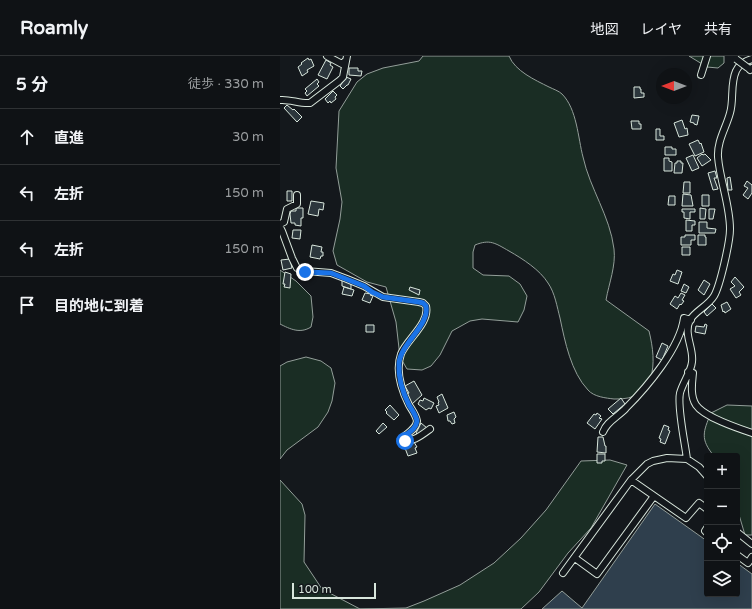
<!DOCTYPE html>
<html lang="ja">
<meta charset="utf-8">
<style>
body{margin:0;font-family:"Varela Round","Noto Sans JP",sans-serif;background:#1d2022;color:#f1f3f6}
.controls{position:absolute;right:12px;bottom:12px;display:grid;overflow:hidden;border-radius:4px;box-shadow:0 4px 16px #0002}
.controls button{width:36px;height:36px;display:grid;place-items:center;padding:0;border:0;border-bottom:1px solid #2f3234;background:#0f1215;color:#f1f3f6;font:20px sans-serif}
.compass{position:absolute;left:376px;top:12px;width:36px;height:36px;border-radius:50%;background:#0f1215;box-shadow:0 4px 16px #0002;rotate:270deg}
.scale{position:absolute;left:12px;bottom:10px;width:84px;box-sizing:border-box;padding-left:4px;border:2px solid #d8e6dc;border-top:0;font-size:11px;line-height:14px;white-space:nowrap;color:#d8e6dc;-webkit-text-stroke:3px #14181c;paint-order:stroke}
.stop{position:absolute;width:12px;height:12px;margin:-9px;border:3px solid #1a73e8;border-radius:50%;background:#fff}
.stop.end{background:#1a73e8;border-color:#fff;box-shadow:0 1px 4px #0008}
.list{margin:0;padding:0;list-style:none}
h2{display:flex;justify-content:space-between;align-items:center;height:52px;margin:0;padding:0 16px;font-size:17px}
h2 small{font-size:13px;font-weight:400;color:#9b9ea0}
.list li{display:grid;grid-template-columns:26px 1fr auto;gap:12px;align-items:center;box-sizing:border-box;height:56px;padding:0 16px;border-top:1px solid #2f3234}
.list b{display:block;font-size:15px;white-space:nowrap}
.list em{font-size:13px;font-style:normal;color:#9b9ea0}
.icon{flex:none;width:22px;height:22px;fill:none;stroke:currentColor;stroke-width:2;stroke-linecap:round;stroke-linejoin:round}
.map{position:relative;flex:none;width:472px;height:553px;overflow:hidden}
header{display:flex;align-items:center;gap:24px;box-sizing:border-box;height:56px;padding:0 20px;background:#0f1215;border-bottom:1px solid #2f3234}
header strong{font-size:19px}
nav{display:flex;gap:22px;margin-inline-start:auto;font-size:14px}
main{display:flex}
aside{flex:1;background:#0f1215}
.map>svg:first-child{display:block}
.green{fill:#1a2d24;stroke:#939e99}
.water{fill:#2f3f4d;stroke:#939e99}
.building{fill:#2c363c;stroke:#d8e6dc}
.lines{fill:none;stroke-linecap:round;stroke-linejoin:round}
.minor-casing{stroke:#d8e6dc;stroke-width:8}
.minor{stroke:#14181c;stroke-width:6}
.minor-bridge-casing{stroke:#d8e6dc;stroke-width:8;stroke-linecap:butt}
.minor-bridge{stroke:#14181c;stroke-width:6}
.route{stroke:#1a73e8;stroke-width:5}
</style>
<header>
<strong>Roamly</strong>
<nav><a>地図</a><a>レイヤ</a><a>共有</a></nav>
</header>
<main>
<aside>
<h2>5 分<small>徒歩 · 330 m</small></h2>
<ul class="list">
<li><svg class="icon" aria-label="ahead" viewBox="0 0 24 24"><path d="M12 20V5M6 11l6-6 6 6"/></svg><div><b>直進</b></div><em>30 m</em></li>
<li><svg class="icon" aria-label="left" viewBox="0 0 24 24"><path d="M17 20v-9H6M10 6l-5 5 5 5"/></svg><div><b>左折</b></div><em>150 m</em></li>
<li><svg class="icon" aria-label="left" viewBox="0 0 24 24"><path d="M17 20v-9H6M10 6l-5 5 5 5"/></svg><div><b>左折</b></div><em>150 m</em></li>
<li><svg class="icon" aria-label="arrive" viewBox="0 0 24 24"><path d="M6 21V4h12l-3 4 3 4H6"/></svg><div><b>目的地に到着</b></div></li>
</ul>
</aside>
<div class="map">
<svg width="472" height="553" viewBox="0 0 472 553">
<rect width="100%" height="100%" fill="#14181c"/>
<path class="green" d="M 143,0 L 229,0 C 235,15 255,24 269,31 C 273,33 279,35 282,38 C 297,53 298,82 303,101 C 310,133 330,160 334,193 C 336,210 329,227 326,244 L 369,275 C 377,307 377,345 334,343 C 326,342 314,341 308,334 C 291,316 285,286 280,262 C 277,251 275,237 268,227 C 260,214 243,203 229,195 C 215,187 210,183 195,189 L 193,196 L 193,212 L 203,219 L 229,220 L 240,228 L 247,240 L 244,254 L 238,266 L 202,263 L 190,265 L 172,275 L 160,299 L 151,310 L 142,314 L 127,313 L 120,301 L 116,266 L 106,231 L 87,226 L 57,209 L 53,195 L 60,163 L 62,146 L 56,112 L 59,55 L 77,26 L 87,18 L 103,12 L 139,5 Z
M 409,0 L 444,0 L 444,7 L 438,12 L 427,11 Z
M 0,214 L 16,225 L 31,240 L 33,261 L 31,271 C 20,278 10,273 0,268 Z
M 26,301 L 41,305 L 51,312 L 55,327 L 52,345 L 48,356 L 38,371 L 7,394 L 0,403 L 0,310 L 7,306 Z
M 447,349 L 472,350 L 472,479 L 465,479 L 457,452 L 457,400 L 434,400 C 420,383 423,376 431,357 Z
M 330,404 L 347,409 L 311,472 L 288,497 L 259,536 L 241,553 L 0,553 L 0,424 L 22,448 L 25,459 L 24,506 L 42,533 L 80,553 L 126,552 L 144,545 L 180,529 L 214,507 L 241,482 L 266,454 L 301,405 Z"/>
<path class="water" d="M 375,448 L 427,485 L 427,538 L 457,538 L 457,507 L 472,518 L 472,553 L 262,553 L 282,535 L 302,552 Z"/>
<path class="building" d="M 28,2 L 29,4 L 31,3 L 34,10 L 27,14 L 28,16 L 22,20 L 18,11 L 22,8 L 21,7 Z
M 46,4 L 51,7 L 50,9 L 53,11 L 47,23 L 38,19 Z
M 69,12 L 78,12 L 78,15 L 82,15 L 81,20 L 69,19 Z
M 66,21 L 71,23 L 68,29 L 67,29 L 63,33 L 60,30 Z
M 37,23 L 39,26 L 37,28 L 39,30 L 27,40 L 25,37 L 27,35 L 25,33 Z
M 354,31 L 360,31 L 360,33 L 361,33 L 361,37 L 364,37 L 364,41 L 354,42 Z
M 53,35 L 57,39 L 55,41 L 56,43 L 51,47 L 50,45 L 48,47 L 45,43 Z
M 7,49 L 13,54 L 14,53 L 22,61 L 17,66 L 4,52 Z
M 412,59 L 419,60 L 417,69 L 414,68 L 414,67 L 410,66 Z
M 402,64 L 405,73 L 407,72 L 408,79 L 399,81 L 394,67 Z
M 351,65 L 359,65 L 359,68 L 361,68 L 361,73 L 352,73 Z
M 376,73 L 380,73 L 380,80 L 384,80 L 384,84 L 376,84 Z
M 418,84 L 420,88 L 421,87 L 424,96 L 415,100 L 409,88 Z
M 385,91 L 392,91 L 392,93 L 396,93 L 396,99 L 385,99 Z
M 422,98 L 423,99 L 425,98 L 431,104 L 422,110 L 417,102 Z
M 413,99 L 419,112 L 412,115 L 406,102 Z
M 384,102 L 389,102 L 389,105 L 392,106 L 392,115 L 384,115 Z
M 397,105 L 401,105 L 401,107 L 403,107 L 402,117 L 394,117 L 395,107 L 397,107 Z
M 435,115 L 437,122 L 434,122 L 438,133 L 433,134 L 428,117 Z
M 450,121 L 452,134 L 448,134 L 447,122 Z
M 467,125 L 472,129 L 472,137 L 468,143 L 463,139 L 468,132 L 464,130 Z
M 404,126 L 410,126 L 410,137 L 403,137 Z
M 7,135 L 12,135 L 12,145 L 7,145 Z
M 403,138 L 411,139 L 413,150 L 402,150 Z
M 422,139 L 429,139 L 429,150 L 422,150 Z
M 389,140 L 395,140 L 395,149 L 388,149 Z
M 31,145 L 44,147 L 43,154 L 39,153 L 38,160 L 28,158 Z
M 16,152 L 23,152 L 23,162 L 21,162 L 21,170 L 15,169 L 15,167 L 11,167 L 10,158 L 11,155 L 16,155 Z
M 420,152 L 426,153 L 425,163 L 420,163 Z
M 402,153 L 415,153 L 415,156 L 410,156 L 410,163 L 404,162 L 404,156 L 402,156 Z
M 429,153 L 435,153 L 433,163 L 429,163 Z
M 406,164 L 415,165 L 415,169 L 412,169 L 412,175 L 406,175 Z
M 419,166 L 427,166 L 427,172 L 436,173 L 435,177 L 419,177 Z
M 13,174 L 21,174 L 20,183 L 12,182 Z
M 405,179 L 415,179 L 415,184 L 411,184 L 411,189 L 401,189 L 401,181 L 405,181 Z
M 418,179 L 425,179 L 425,181 L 426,181 L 426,189 L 418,189 Z
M 32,189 L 42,191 L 41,196 L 43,196 L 43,200 L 41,200 L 40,203 L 30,201 Z
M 402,191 L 410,191 L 410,199 L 402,199 Z
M 10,203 L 12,212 L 3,214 L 1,204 Z
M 397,214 L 402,216 L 398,228 L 390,225 L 393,218 L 395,219 Z
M 5,216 L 11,218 L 10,232 L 4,231 L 5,228 L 3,228 Z
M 455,221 L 464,231 L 459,236 L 461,239 L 456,242 L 450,233 L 455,230 L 451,226 Z
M 62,224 L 71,228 L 71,233 L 62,230 Z
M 424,224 L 430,228 L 424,239 L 418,234 Z
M 404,228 L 409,231 L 406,237 L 401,235 Z
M 64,231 L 74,234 L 72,240 L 62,238 Z
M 130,231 L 140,234 L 139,239 L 129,234 Z
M 85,237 L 91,238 L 90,239 L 93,240 L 90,247 L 82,244 Z
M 401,237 L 405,239 L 402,244 L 404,245 L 401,249 L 400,248 L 397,253 L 390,248 L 395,240 L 398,242 Z
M 447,246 L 451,253 L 445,257 L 444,255 L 443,256 L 441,249 Z
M 432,248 L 436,252 L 427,260 L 424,256 Z
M 425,268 L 427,269 L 425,278 L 415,276 L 416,270 L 424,271 Z
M 86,269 L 94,269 L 94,276 L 86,276 Z
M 382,287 L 388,290 L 382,304 L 376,301 Z
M 134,325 L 142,339 L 132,348 L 127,338 L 129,337 L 125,330 Z
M 162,338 L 168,352 L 159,357 L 156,350 L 159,349 L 158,347 L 159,346 L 157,341 Z
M 144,342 L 154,347 L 151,353 L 149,352 L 146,354 L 138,348 L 140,344 L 143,345 Z
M 341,342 L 345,348 L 333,358 L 328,353 Z
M 110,349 L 119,359 L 114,364 L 106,357 L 107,356 L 105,354 Z
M 174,356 L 176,361 L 174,363 L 175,367 L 172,368 L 170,365 L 168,365 L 167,359 Z
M 317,357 L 321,360 L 319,362 L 322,363 L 315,373 L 307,367 L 314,358 L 316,359 Z
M 103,367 L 107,371 L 99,378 L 96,375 Z
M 141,367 L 147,372 L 138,379 L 136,377 Z
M 384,369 L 389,371 L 388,374 L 390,375 L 385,388 L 380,386 L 381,383 L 379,382 Z
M 318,381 L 323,381 L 325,390 L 326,390 L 326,397 L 317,396 Z
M 134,386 L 137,391 L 135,392 L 137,397 L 128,400 L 125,392 Z
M 317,398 L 325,398 L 325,405 L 322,405 L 322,407 L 317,407 Z"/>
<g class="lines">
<defs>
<path id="minor" d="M 47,0 L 62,8 L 66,4
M 470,14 L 472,12
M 421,19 L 427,0
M 0,44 C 10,43 20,48 30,47 L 59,25 L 63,21 L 67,0
M 0,168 L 4,166 L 7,153 L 17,148 L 17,139
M 0,171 L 2,175 L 12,202 L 17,212 L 20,213 L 25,215 L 51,217 L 67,223 L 84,230 L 103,241 L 139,246 L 143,247 L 146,250 C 150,267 127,283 121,298 C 115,315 121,333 129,349 C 132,354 136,359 137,365 C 136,374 127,377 121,383 C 131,388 142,379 150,373
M 408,316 L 413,317 C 412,327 410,340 416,349 C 424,361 457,372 472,377
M 323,376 C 327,365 338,361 346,352 C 367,331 400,292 404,262 L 411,264
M 407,403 C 405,387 397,351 400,337 C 403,326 411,316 412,306 C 414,292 403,278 410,264 C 415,255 428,250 434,240 C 440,230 450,186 450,173 C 450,149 440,125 438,101 C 437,85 446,72 450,57 C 454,44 450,28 456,15 C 459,8 465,5 472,3
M 351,424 L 406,462 L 419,447 L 427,453
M 427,472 L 425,475 L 427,477
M 457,476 L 472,488
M 457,499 L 468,507 L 472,501
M 295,502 L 317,518 L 374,440
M 283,517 L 351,424 L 367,408 L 373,405 L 387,402 L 407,403 L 419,411 L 427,420"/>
</defs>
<use href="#minor" class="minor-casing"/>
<use href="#minor" class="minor"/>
<defs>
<path id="minor-bridge" d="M 456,3 L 468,12"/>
</defs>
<use href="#minor-bridge" class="minor-bridge-casing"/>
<use href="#minor-bridge" class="minor-bridge"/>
</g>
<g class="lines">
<path class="route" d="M 25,216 L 51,217 L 84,230 L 92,236 L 103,241 L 139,246 L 143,247 L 146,250 C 150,269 121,287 119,307 C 118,322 122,335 129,349 C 132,354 136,359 137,365 C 136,374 127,377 121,383 L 125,385"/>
</g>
</svg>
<div class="controls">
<button>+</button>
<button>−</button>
<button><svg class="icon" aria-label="locate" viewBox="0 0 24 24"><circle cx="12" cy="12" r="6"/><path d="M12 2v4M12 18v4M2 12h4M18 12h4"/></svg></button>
<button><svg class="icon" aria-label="layers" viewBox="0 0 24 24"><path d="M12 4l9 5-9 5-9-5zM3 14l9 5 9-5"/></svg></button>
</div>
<svg class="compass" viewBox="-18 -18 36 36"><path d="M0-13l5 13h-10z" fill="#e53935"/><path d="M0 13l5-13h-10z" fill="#9b9ea0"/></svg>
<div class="scale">100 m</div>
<div class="stop" style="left:125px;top:385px"></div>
<div class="stop end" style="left:25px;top:216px"></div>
</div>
</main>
